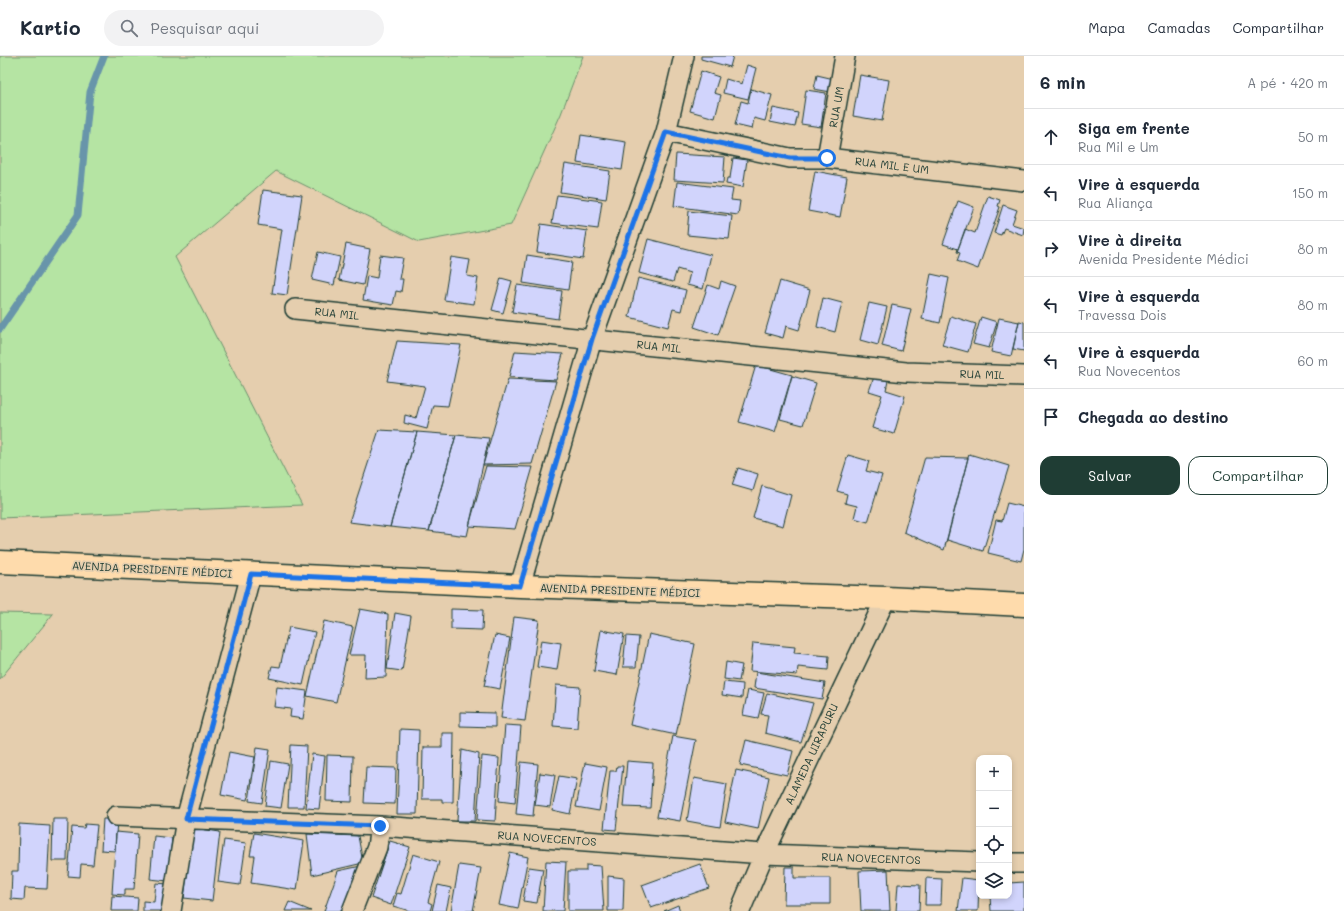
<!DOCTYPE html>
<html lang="pt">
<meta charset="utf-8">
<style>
body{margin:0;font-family:Mali,sans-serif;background:#f2f2f3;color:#1f2937}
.controls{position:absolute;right:12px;bottom:12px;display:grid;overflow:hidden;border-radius:8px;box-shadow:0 2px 6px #0003}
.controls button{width:36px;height:36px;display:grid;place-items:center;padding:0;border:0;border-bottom:1px solid #e0e1e3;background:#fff;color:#1f2937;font:20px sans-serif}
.stop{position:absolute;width:12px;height:12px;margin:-9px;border:3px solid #1a73e8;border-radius:50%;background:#fff}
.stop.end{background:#1a73e8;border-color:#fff;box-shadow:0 1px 4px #0008}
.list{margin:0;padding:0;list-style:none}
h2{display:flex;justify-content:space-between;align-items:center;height:52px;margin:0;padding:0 16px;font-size:17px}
h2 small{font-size:13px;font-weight:400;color:#747a83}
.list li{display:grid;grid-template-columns:26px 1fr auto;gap:12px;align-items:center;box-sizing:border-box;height:56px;padding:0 16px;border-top:1px solid #e0e1e3}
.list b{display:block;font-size:15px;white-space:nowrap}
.list p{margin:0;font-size:13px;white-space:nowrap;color:#747a83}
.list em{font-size:13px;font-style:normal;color:#747a83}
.actions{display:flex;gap:8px;padding:12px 16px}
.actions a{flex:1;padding:9px 0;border:1px solid #1f3d34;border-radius:12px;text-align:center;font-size:14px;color:#1f3d34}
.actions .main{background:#1f3d34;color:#fff}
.icon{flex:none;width:22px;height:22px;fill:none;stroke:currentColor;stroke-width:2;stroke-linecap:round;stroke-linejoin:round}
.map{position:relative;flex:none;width:1024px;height:855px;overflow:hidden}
header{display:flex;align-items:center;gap:24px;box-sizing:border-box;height:56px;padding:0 20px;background:#fff;border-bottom:1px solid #e0e1e3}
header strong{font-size:19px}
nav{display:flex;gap:22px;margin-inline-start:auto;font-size:14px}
.search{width:280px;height:36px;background:#f2f2f3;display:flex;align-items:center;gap:10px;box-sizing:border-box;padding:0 14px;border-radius:22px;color:#747a83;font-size:15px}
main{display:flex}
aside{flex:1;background:#fff}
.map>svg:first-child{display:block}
.green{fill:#b5e4a3;stroke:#6a906c}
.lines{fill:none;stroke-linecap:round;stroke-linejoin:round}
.stream{stroke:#6895aa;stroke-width:7}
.building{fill:#d1d4fc;stroke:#1f3d34}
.minor-casing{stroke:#1f3d34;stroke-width:22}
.primary-casing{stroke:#1f3d34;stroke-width:25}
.minor{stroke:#e5ceae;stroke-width:19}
.primary{stroke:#fedbac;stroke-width:22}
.route{stroke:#1a73e8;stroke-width:5}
.labels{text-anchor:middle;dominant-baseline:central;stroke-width:3.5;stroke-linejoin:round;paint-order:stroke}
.street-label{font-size:11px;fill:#1f3d34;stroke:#e5ceae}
</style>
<header>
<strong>Kartio</strong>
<div class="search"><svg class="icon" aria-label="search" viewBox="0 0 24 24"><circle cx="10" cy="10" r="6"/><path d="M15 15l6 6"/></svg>Pesquisar aqui</div>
<nav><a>Mapa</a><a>Camadas</a><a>Compartilhar</a></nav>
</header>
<main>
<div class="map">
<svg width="1024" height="855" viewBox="0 0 1024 855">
<rect width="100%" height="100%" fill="#e5ceae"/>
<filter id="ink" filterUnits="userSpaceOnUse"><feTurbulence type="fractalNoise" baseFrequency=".025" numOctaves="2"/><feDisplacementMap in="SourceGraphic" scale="8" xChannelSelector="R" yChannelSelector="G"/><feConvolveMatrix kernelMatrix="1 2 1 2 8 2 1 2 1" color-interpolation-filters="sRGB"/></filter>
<g filter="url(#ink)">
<path class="green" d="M 0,0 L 583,0 L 561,58 L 511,169 L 419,186 L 276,115 L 175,201 L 302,449 L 0,462 Z
M 0,557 L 53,558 L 0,623 Z"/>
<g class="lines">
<path class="stream" d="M 0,273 L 78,159 L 90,36 L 104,0"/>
</g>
<path class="building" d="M 701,0 L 733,0 L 730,11 L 701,3 Z
M 747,9 L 756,12 L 748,43 L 723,37 L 726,23 L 742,28 Z
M 701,15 L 719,21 L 714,37 L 721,39 L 715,62 L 690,55 Z
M 817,19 L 834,23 L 831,36 L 814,33 Z
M 860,19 L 889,24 L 882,65 L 853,60 Z
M 751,33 L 772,39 L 765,65 L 754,62 L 752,73 L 735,69 L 741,45 L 748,47 Z
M 806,34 L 826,37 L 821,71 L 801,68 Z
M 773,52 L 798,57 L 795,71 L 770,66 Z
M 581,79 L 626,86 L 622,114 L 577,107 Z
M 676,98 L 725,101 L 723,127 L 674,124 Z
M 733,102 L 747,104 L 743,131 L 726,128 L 727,122 L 730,122 Z
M 565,108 L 610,115 L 606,143 L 560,136 Z
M 815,115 L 847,121 L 840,161 L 808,155 Z
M 677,126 L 733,133 L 731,144 L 740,145 L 738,159 L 674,150 Z
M 263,134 L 302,139 L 287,239 L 272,237 L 282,173 L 258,169 Z
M 557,139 L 602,145 L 598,173 L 552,167 Z
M 988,140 L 1000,144 L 998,150 L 1000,151 L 978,213 L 957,205 L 960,197 L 957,196 L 965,173 L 975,177 Z
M 958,145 L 974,151 L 958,193 L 943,188 Z
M 1003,149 L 1017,154 L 1012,168 L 1024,172 L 1023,179 L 1004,172 L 1001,179 L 994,177 Z
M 689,155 L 732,160 L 729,183 L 687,179 Z
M 541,168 L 587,175 L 583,203 L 537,196 Z
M 648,183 L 711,199 L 703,233 L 687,229 L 690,217 L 677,213 L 673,226 L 639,217 Z
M 346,188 L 370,193 L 363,229 L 339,224 Z
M 318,196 L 340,201 L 334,229 L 312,224 Z
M 380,199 L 403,202 L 399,223 L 403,223 L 401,236 L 396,235 L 393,249 L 363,244 L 367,220 L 377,222 Z
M 527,199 L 572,206 L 568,234 L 523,227 Z
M 451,201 L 470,204 L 467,220 L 478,222 L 474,248 L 444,244 Z
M 931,218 L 949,222 L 940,267 L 922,263 Z
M 501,222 L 512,225 L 503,257 L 492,254 Z
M 638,222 L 686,234 L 681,255 L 673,253 L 668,271 L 629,261 Z
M 721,225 L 735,230 L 718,279 L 694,271 L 708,229 L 719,233 Z
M 780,225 L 810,234 L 799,274 L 786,270 L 783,282 L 765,277 Z
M 517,229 L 562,235 L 558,263 L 512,256 Z
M 823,242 L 842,247 L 835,276 L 817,271 Z
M 869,247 L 887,251 L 878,289 L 860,284 Z
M 892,249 L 911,253 L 901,295 L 882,290 Z
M 951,260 L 976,268 L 968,296 L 942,289 Z
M 981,261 L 997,266 L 989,292 L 973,288 Z
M 999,262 L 1019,266 L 1011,300 L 991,296 Z
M 1019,265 L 1024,266 L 1024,295 L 1013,293 Z
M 397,285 L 461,289 L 448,350 L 433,349 L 427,373 L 404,367 L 405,359 L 416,362 L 425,330 L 387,325 Z
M 515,295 L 563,298 L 556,324 L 509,321 Z
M 756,309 L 792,319 L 775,376 L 739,366 Z
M 792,320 L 816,327 L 803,369 L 780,363 Z
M 874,321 L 888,325 L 886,334 L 905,340 L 894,378 L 872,372 L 882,339 L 869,335 Z
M 508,323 L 556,325 L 532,408 L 483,409 Z
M 379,374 L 417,376 L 390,471 L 349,466 Z
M 417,376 L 456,379 L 429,475 L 390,471 Z
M 456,379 L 489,382 L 467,480 L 429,475 Z
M 969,398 L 1009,410 L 983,495 L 947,484 Z
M 848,399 L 869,405 L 866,415 L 882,419 L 868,466 L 854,462 L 857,450 L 845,447 L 847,438 L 837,435 Z
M 925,401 L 968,402 L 944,494 L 904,476 Z
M 486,410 L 533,411 L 515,473 L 469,470 Z
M 738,412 L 758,418 L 753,435 L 732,429 Z
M 762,430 L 791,439 L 783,470 L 753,462 Z
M 1007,447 L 1024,451 L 1024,493 L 1021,505 L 988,497 L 996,464 L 1002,465 Z
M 360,553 L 388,558 L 386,621 L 365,622 L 366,599 L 349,599 Z
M 451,553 L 483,554 L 482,574 L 451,573 Z
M 395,557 L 411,560 L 402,615 L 387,613 Z
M 514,561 L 539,564 L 525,665 L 501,662 Z
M 324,565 L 353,571 L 336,646 L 307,640 Z
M 289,571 L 315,576 L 303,629 L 269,622 L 272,610 L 280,611 Z
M 601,574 L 624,578 L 617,619 L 594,615 Z
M 649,578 L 695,588 L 676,679 L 630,669 Z
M 495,579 L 510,582 L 500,633 L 484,630 Z
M 626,580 L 639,581 L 636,611 L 623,611 Z
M 541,584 L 561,587 L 557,614 L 537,611 Z
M 753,587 L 795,591 L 794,597 L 829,600 L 828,614 L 798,611 L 797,619 L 750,615 Z
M 726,606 L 742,609 L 739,625 L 724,623 Z
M 756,616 L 825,627 L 822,643 L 754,632 Z
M 724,626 L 743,628 L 742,642 L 722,639 Z
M 556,629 L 580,631 L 577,672 L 553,670 Z
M 277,631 L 307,635 L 303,663 L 290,661 L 291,653 L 274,651 Z
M 748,634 L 764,637 L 758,662 L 743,659 Z
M 767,637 L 813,647 L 801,686 L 765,677 L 768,659 L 761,658 Z
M 460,656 L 495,657 L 495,671 L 460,670 Z
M 505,669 L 521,670 L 515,747 L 499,745 Z
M 400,673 L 419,674 L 417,758 L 397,758 Z
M 442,677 L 454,677 L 453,746 L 442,746 L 442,743 L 422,743 L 423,691 L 442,691 Z
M 673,680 L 696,684 L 680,765 L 657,761 Z
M 746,684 L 793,695 L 787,719 L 740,709 Z
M 291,689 L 307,690 L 304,751 L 288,751 Z
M 257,691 L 270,693 L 262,747 L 249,745 Z
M 462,694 L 479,698 L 475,765 L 457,765 Z
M 229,696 L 255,701 L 247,744 L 221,739 Z
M 312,698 L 325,700 L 319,753 L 306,752 Z
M 327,699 L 353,700 L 352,746 L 326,745 Z
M 482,700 L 499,702 L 495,765 L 477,764 Z
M 271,705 L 288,708 L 281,752 L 265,750 Z
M 627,705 L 653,707 L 650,752 L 623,751 Z
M 521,706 L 538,708 L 533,760 L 516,758 Z
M 585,707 L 607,711 L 599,755 L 576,751 Z
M 617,710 L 623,710 L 616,774 L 604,773 L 610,715 L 616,715 Z
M 366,711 L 396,712 L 395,748 L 364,747 Z
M 736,714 L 769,721 L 758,773 L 725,766 Z
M 540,717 L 555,719 L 550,751 L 535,749 Z
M 559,720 L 577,723 L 570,758 L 552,754 Z
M 694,722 L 727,728 L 720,771 L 687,765 Z
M 53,763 L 68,763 L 67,805 L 52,805 Z
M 103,763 L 117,763 L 115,795 L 101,794 Z
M 19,768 L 50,770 L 47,833 L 25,832 L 24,844 L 11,843 L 12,815 L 18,815 Z
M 85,768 L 97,769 L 93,809 L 81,808 L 80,821 L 68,820 L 72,771 L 84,772 Z
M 193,772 L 220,776 L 212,845 L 184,842 Z
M 116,776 L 138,778 L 134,833 L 125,833 L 125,839 L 112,838 Z
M 254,777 L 304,785 L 297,834 L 251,827 L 255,800 L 250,800 Z
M 307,778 L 358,780 L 363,807 L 312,819 Z
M 154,780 L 172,782 L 168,825 L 150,823 Z
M 224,784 L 246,787 L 240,829 L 218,826 Z
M 390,785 L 410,791 L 391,849 L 371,842 Z
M 510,797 L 528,801 L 518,853 L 499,849 Z
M 413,798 L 439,806 L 428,846 L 432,848 L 430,855 L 410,855 L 393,850 L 397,837 L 401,838 Z
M 546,805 L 566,806 L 563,855 L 543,855 Z
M 700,808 L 709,832 L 651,852 L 642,829 Z
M 459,809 L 481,812 L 473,855 L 451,855 Z
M 586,809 L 601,810 L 604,855 L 568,855 L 568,815 L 586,815 Z
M 361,810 L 345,855 L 324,855 L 338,815 Z
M 529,811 L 543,813 L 537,847 L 523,845 Z
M 785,811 L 794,811 L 794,822 L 830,822 L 830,848 L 784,848 Z
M 888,814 L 890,855 L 861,855 L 859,815 Z
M 608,820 L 624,822 L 623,855 L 608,855 Z
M 926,822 L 942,823 L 941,849 L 925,849 Z
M 962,822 L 979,824 L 978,855 L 958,855 Z
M 1024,826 L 1024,855 L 991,855 L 990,840 L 1009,840 L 1009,827 Z
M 156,827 L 168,828 L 166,855 L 143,855 L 143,845 L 154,846 Z
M 898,828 L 920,829 L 919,855 L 896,855 Z
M 438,829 L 451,832 L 446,855 L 432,855 Z
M 112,840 L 138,842 L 137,855 L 111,855 Z
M 289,846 L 311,855 L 285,855 Z
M 678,849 L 680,855 L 664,855 Z"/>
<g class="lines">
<defs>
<path id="minor" d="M 666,76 L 790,102 L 827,102 L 1024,125
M 827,102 L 845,0
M 295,253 L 906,316 L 1024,320
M 520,530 L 592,283 L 666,76 L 684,0
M 116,760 L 380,770 L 764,798 L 979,806
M 1009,807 L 1024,807
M 171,855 L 186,763 L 251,518
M 352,855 L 377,791 L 380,770
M 740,855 L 764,798 L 886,542"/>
<path id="primary" d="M 0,506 L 520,530 L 886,542 L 1024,549"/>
</defs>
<use href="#minor" class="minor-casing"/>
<use href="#primary" class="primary-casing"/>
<use href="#minor" class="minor"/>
<use href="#primary" class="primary"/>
</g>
</g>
<g class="lines" filter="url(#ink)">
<path class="route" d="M 380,770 L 186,763 L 251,518 L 520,530 L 592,283 L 666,76 L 790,102 L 827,102"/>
</g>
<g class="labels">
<g class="street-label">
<text transform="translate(836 51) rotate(-80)">RUA UM</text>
<text transform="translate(892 109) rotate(7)">RUA MIL E UM</text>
<text transform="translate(337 257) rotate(6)">RUA MIL</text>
<text transform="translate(659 290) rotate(6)">RUA MIL</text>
<text transform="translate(982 318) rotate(2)">RUA MIL</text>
<text transform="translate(152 513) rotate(3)">AVENIDA PRESIDENTE MÉDICI</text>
<text transform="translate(620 534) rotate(2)">AVENIDA PRESIDENTE MÉDICI</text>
<text transform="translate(811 698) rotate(-65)">ALAMEDA UIRAPURU</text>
<text transform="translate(547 782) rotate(4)">RUA NOVECENTOS</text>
<text transform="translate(871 802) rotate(2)">RUA NOVECENTOS</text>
</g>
</g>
</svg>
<div class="controls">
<button>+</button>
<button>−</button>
<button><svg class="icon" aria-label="locate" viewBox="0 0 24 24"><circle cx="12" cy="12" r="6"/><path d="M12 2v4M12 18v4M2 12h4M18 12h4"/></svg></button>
<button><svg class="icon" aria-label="layers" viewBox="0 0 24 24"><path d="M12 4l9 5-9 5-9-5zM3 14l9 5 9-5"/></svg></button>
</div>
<div class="stop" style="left:827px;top:102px"></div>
<div class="stop end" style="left:380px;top:770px"></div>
</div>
<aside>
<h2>6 min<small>A pé · 420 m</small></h2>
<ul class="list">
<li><svg class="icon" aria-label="ahead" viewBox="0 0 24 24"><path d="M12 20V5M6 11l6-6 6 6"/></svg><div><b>Siga em frente</b><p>Rua Mil e Um</p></div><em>50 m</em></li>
<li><svg class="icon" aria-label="left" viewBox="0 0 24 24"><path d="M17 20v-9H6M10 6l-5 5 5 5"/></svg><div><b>Vire à esquerda</b><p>Rua Aliança</p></div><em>150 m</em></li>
<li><svg class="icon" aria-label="right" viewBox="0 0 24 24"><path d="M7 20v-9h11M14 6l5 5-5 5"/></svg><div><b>Vire à direita</b><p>Avenida Presidente Médici</p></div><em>80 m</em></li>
<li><svg class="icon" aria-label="left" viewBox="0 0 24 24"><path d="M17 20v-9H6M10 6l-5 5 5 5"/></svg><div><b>Vire à esquerda</b><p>Travessa Dois</p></div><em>80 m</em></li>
<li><svg class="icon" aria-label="left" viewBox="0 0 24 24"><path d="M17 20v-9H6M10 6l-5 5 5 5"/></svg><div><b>Vire à esquerda</b><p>Rua Novecentos</p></div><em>60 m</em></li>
<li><svg class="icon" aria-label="arrive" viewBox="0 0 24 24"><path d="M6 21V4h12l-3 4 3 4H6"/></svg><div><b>Chegada ao destino</b></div></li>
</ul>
<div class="actions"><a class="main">Salvar</a><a>Compartilhar</a></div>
</aside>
</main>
